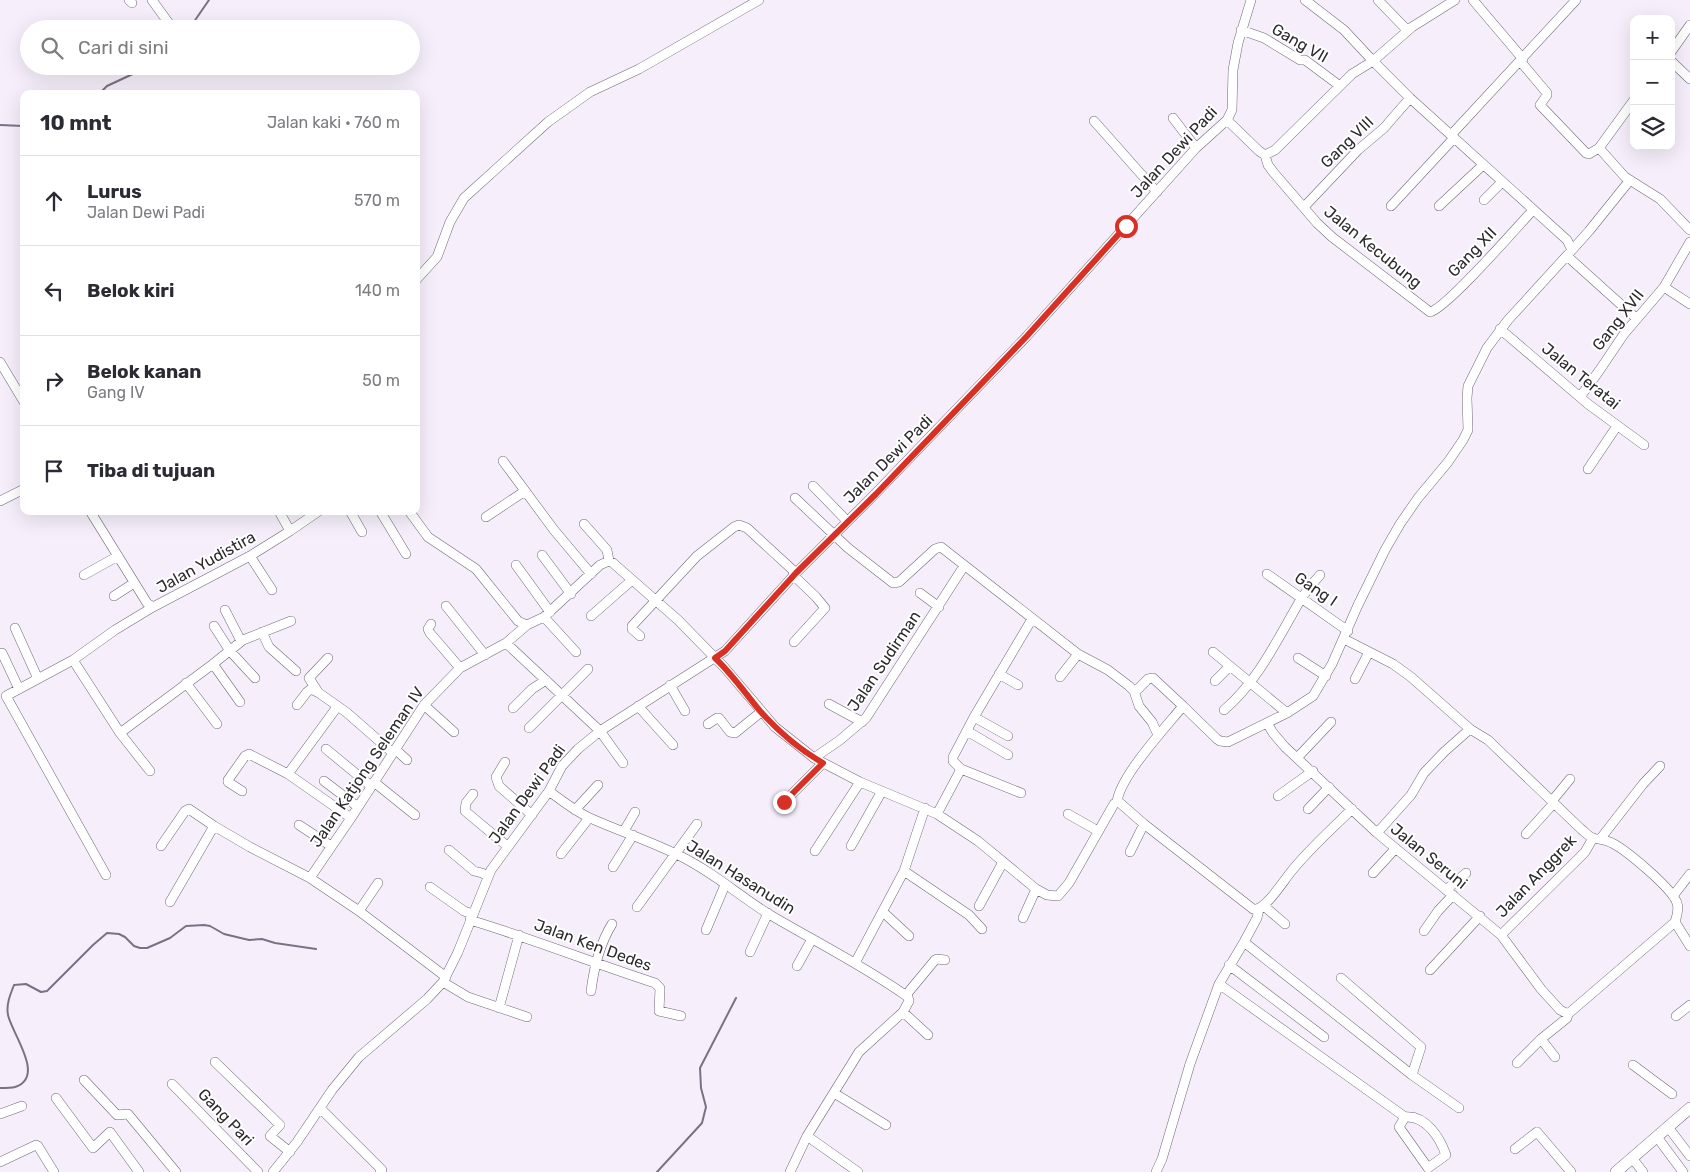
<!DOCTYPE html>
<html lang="id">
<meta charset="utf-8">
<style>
body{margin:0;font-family:Rubik,sans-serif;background:#f7f7f7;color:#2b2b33}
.controls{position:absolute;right:15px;top:15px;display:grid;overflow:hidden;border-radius:10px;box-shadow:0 5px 20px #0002}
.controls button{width:45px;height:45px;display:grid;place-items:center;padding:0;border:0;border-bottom:1px solid #e1e1e2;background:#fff;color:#2b2b33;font:25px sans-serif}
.stop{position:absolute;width:15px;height:15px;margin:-11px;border:4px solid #d93025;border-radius:50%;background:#fff}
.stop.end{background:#d93025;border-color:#fff;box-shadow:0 1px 5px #0008}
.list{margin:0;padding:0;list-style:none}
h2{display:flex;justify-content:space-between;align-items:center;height:65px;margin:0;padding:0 20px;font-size:21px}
h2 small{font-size:16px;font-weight:400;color:#7c7c81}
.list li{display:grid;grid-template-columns:32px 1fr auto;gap:15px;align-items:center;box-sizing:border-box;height:90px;padding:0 20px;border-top:1px solid #e1e1e2}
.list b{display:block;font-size:19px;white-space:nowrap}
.list p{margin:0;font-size:16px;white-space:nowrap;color:#7c7c81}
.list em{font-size:16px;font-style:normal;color:#7c7c81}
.icon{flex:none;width:28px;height:28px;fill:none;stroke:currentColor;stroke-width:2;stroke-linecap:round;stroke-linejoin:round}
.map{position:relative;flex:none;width:1690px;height:1172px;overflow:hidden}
.search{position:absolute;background:#fff;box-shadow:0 5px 20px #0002;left:20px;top:20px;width:400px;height:55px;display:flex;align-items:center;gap:12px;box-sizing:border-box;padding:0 18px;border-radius:28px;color:#7c7c81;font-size:19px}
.panel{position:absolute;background:#fff;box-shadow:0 5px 20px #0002;left:20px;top:90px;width:400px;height:425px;border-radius:10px}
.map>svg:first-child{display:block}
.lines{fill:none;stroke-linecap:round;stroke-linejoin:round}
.stream{stroke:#7d7085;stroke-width:2}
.minor-casing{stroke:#706974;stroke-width:10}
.major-casing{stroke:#706974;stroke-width:12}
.minor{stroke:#fff;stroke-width:9}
.major{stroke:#fff;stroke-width:11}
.route{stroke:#d93025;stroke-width:6}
.labels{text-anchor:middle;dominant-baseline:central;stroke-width:4;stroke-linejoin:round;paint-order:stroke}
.street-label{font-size:16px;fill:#2e2b2f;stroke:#fff}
</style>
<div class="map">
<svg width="1690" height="1172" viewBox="0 0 1690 1172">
<rect width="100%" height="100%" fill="#f6effb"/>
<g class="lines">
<path class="stream" d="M 189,29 L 209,0
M 99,94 L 107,86 L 150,66
M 0,125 L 24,126
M 0,1088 C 5,1088 11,1088 15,1087 C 46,1077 12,1034 8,1015 C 6,1005 10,995 14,985 L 26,984 L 41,992 L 47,991 L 93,945 L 107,933 L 119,934 L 125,937 L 134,946 L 140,948 L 147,948 L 170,938 L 186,926 L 204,925 L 210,926 L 224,934 L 249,940 L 262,939 L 275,943 L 316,949
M 657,1172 L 702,1123 L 706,1107 L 701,1088 L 700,1068 L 736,998"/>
<defs>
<path id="minor" d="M 129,0 L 132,3
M 152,0 L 173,29
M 1305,0 L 1344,30 L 1373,61 L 1412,27 L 1455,0
M 1378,0 L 1407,30
M 1473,0 L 1523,59
M 1241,30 L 1264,38 L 1300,60 L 1305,60 L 1340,86
M 1671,52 L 1690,25
M 1520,61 L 1547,93 L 1547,95 L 1540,105 L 1586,153 L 1589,154 L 1599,148
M 1671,61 L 1690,79
M 1634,100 L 1599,148 L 1625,177 L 1660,199 L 1690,230
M 1173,118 L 1196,148
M 1094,121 L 1157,192
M 1451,135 L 1576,0
M 1265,155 L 1268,165 L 1274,173 L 1317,223 L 1332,237 L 1430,312 C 1447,308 1517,227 1533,210
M 1484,200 L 1502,182
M 1391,206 L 1454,138
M 1439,206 L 1483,165
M 1304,207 L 1358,150 L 1384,128 L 1410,98
M 1572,250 L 1589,231 L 1630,180
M 1567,256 L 1637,319
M 416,280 L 437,257 L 450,222 L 464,198 L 548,122 L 590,92 L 639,69 L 759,0
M 1664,287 L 1690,304
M 1500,329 L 1588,404 L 1644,445
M 0,362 L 24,402
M 1580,397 L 1599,371 L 1624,334 L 1664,287 L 1690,242
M 503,461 L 554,530 L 591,574
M 1588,469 L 1617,426
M 813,486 L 847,521
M 795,498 L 848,548 L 893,583 L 899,582 L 935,549 L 941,547 L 1078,654 L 1108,670 L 1129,686 L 1134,691 L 1139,706 L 1152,722 L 1158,735
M 0,501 L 24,489
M 90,511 L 147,603 L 153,607
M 350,511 L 362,532
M 380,511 L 406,554
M 409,511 L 428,537 L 476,569 L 518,621 L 527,625
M 280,513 L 290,531
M 486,517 L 525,491
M 584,524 L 607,550 L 609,561
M 542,555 L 571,594
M 250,556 L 272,590
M 516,565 L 550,612
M 1267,574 L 1348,631
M 84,575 L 118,556
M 793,575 L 816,597 L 825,608 L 794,642
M 920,593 L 939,607
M 114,596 L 134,583
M 446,606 L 485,655
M 225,610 L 241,641
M 591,616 L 632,580
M 544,617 L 576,652
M 431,624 L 428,629 L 430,633 L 460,668
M 214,626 L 230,651 L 255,678
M 15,628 L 38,679
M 262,632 L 269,647 L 296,671
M 640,636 L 632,629 L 632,626 L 697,556 L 734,527 L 739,525 L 747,528 L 796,573
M 1344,639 L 1393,664 L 1411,677 L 1470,729 L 1488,740 L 1581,829 C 1584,831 1589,837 1593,838 C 1600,840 1605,839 1612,843 C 1626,850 1672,888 1677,903 C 1679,909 1677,916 1675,922 L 1568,1014 L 1567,1018 L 1541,1039 L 1517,1063
M 506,643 L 600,731 L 623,763
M 1213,652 L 1287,713
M 2,653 L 19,689
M 1298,658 L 1326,676
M 73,660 L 120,733 L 213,664 L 243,640 L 291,621
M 213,664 L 240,702
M 999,674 L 1018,685
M 1060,677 L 1078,654
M 1355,679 L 1369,652
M 1215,681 L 1230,666
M 186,683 L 217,724
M 670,685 L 685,711
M 318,692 L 309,678 L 328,658
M 1135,692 L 1148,679 L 1153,678 L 1183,706
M 829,704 L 862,722
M 297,705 L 307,692 L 311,689 L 319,693 L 346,712 L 393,753
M 424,705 L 454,732
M 638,706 L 673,745
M 513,708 L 532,689 L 546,680
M 1224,710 C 1259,680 1278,638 1301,599 C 1306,591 1313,583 1320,575
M 974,717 L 1008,736
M 1267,723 L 1273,733 L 1285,747 L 1377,833 L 1501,935 L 1541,989 L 1560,1010 L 1568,1014
M 708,724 L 717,718 L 719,718 L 730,732 L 735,733 L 761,712
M 529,728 L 588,669
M 967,731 L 1008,755
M 120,733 L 150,771
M 326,749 L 371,786
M 395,749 L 407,760
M 814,758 L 840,740 L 866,718 L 964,566
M 1297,758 L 1331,722
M 505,762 L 496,777 L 499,786 L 532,815
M 961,769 L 1021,793
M 288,774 L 337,707
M 324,781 L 358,807
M 374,782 L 415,815
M 242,791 L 228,782 L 228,780 L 245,756 L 249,754 L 288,774 L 351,818
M 549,791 C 562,801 575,811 590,818 C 619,831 650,841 678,855 C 710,870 737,894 767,913 C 814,941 863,965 908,997 L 909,1001 L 903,1012 L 859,1052 L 807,1136 L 790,1172
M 473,794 L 466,803 L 465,811 L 507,846
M 1278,796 L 1313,771
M 1552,801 L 1570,779
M 784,802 L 823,763
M 1117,802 L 1120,803 L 1144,824 L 1253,909 C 1265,911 1282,883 1290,873 C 1308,850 1331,830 1352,809
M 1308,809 L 1329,787
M 575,810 L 598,785
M 937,814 L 961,769 L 953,761 L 953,757 L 974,717 L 1032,619
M 1068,814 L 1098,831
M 299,825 L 331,846
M 624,831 L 635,812
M 1377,833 L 1411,795 L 1424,773 L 1444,752 L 1470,729
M 1526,834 L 1554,803
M 1601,838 L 1643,784 L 1660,766
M 161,846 L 185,811 L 189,809 L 214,826 L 250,847 L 310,878 L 359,911 L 446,977
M 851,846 L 882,791
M 449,850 L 474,871 L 482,873 L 488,876
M 815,851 L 860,782
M 1130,852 L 1144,824
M 561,854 L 589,818
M 613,867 L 633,835
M 904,871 L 969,915 L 982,929
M 1373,873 L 1395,849
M 106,875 L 6,696 L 73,660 L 115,630 L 153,607 L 250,556 L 290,531 L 319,511
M 310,878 L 351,818 L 424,705 L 460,668 L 506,643 L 527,625 L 544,617 L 600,565 L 609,561 L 613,563 L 678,620 L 724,667 L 775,727 L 814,758 L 860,782 L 937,814 L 978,841 L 1036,889 L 1047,895 L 1058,896 L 1069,883 L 1114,804 L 1117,802 C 1120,776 1166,727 1183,706 L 1217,739 L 1220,741 L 1228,742 L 1287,713 L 1313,696 L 1332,664 L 1358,605 L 1385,550 L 1400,524 L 1418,498 L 1448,462 L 1463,440 L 1468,430 L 1467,398 L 1468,386 L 1487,348 L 1508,320 L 1572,250 L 1567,240 L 1410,98 L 1373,61 L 1352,74 L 1275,150 L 1265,155 L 1259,151 L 1227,120
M 430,887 L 464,911 L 472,914
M 1446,890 L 1466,873
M 1673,896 L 1690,874
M 170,902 L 214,826
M 979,906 L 1003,862
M 1264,906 L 1285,924
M 637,907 L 697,824
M 359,911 L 378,883
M 883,912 L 909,936
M 1023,918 L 1036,889
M 470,920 C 533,939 593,963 655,983 L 660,988 L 659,1011 L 681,1016
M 1675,922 L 1690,946
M 706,930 L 725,885
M 1424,931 L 1438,911 L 1453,895
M 1501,935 L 1575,862 L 1585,852 L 1593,838
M 1244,942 L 1412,1075 L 1459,1108
M 750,952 L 768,913
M 855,963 L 904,871 L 925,808
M 1229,965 L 1324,1037
M 797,966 L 812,939
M 1430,970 L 1480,916
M 1341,978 L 1421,1047 L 1412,1075
M 443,982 L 468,997 L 527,1017
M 1219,984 L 1405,1117 C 1426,1115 1440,1138 1446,1155 L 1428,1168 L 1399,1127 L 1405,1117
M 591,991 C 594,967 599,945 612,924
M 906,995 L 935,960 L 937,959 L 945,960
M 499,1008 L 519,935
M 903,1012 L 928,1035
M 1676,1016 L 1690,1005
M 1541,1039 L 1555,1057
M 215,1062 L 280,1125 L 270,1136 L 290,1152
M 1633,1065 L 1672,1094
M 84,1080 L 117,1115 L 128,1114 L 176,1172
M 172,1084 L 258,1172
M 834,1093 L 886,1125
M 56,1098 L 93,1148 L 110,1132 L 139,1172
M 320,1108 L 382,1170 L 380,1172
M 0,1114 L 22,1106
M 1668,1127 L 1690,1156
M 807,1136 L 858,1172
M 1657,1137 L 1683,1172
M 1515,1149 L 1537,1132 L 1571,1172
M 1632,1158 L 1643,1172
M 0,1162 L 36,1145 L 38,1146 L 54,1172
M 273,1172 L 297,1142 L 332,1090 L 359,1057 L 427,999 L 443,982 L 458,952 L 491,870 L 549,791 L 562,766 L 578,749 L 600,731 L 725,651 L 796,573 L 875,494 L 1027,336 L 1196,148 L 1227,120 L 1232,110 L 1233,70 L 1238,43 L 1251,0
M 1156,1172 L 1162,1159 L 1190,1064 L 1219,984 L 1244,942 L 1257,918 L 1259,909"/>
<path id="major" d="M 1616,1172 L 1690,1108"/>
</defs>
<use href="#minor" class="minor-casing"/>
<use href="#major" class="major-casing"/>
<use href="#minor" class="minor"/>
<use href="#major" class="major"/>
</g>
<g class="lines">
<path class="route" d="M 784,802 L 823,763 C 800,750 778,731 760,711 C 745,693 732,674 715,658 L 725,651 L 796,573 L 876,494 L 1027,336 L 1126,226"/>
</g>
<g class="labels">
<g class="street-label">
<text transform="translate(1300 43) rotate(30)">Gang VII</text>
<text transform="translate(1347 142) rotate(-44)">Gang VIII</text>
<text transform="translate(1174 152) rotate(-47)">Jalan Dewi Padi</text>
<text transform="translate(1373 247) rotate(39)">Jalan Kecubung</text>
<text transform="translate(1472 252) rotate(-46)">Gang XII</text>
<text transform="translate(1618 320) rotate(-52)">Gang XVII</text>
<text transform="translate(1581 376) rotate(39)">Jalan Teratai</text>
<text transform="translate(888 459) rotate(-45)">Jalan Dewi Padi</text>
<text transform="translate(206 562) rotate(-29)">Jalan Yudistira</text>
<text transform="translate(1316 589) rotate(34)">Gang I</text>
<text transform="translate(884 661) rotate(-56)">Jalan Sudirman</text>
<text transform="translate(367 767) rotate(-56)">Jalan Katjong Seleman IV</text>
<text transform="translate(527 794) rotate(-54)">Jalan Dewi Padi</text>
<text transform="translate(1429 856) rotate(39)">Jalan Seruni</text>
<text transform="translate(1536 876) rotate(-46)">Jalan Anggrek</text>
<text transform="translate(741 877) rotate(32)">Jalan Hasanudin</text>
<text transform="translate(593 945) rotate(20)">Jalan Ken Dedes</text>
<text transform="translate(226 1117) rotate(46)">Gang Pari</text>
</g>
</g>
</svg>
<div class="controls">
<button>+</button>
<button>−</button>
<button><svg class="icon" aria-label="layers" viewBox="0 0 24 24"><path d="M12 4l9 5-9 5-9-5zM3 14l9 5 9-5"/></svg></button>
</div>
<div class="stop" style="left:1126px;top:226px"></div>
<div class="stop end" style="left:784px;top:802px"></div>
<div class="search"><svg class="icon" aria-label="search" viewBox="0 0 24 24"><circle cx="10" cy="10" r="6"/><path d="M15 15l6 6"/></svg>Cari di sini</div>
<section class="panel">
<h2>10 mnt<small>Jalan kaki · 760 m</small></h2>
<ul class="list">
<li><svg class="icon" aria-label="ahead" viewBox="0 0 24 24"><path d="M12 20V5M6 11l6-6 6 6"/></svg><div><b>Lurus</b><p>Jalan Dewi Padi</p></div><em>570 m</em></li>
<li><svg class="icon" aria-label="left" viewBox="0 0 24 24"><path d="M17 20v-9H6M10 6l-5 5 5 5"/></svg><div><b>Belok kiri</b></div><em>140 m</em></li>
<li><svg class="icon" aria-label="right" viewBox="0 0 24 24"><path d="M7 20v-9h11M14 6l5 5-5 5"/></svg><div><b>Belok kanan</b><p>Gang IV</p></div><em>50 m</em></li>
<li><svg class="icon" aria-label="arrive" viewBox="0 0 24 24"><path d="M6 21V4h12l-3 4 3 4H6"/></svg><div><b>Tiba di tujuan</b></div></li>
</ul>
</section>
</div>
